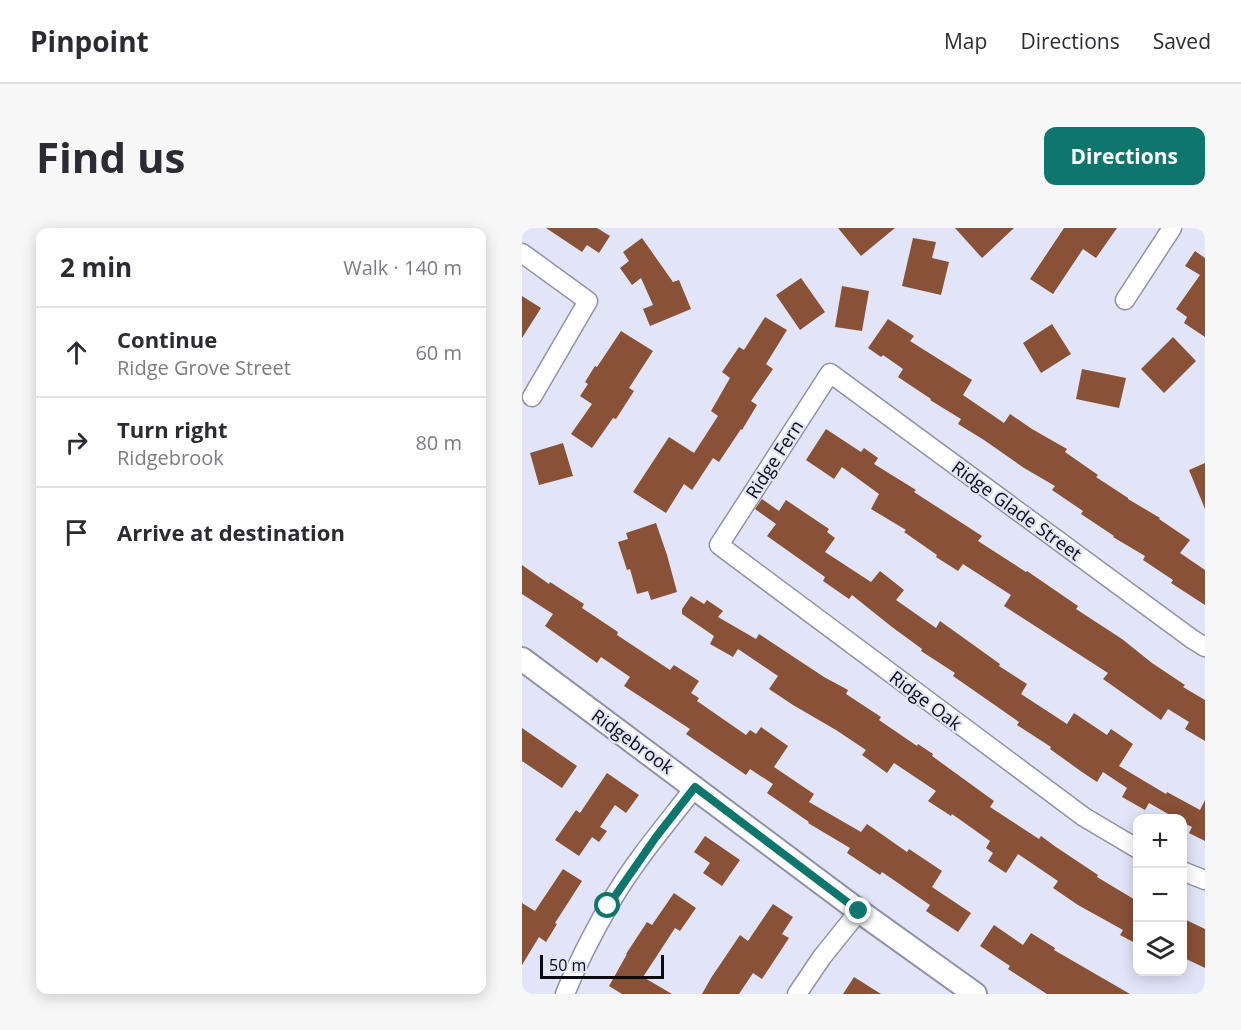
<!DOCTYPE html>
<meta charset="utf-8">
<style>
body{margin:0;font-family:"Open Sans",sans-serif;background:#f7f7f7;color:#2b2b33}
.controls{position:absolute;right:18px;bottom:18px;display:grid;overflow:hidden;border-radius:12px;box-shadow:0 3px 15px #0003}
.controls button{width:54px;height:54px;display:grid;place-items:center;padding:0;border:0;border-bottom:2px solid #e1e1e2;background:#fff;color:#2b2b33;font:30px sans-serif}
.scale{position:absolute;left:18px;bottom:15px;width:124px;box-sizing:border-box;padding-left:6px;border:3px solid #0a0b11;border-top:0;font-size:16px;line-height:21px;white-space:nowrap;color:#0a0b11;-webkit-text-stroke:4px #e2e4f8;paint-order:stroke}
.stop{position:absolute;width:18px;height:18px;margin:-14px;border:4px solid #0f766e;border-radius:50%;background:#fff}
.stop.end{background:#0f766e;border-color:#fff;box-shadow:0 2px 6px #0008}
.list{margin:0;padding:0;list-style:none}
h2{display:flex;justify-content:space-between;align-items:center;height:78px;margin:0;padding:0 24px;font-size:26px}
h2 small{font-size:20px;font-weight:400;color:#7c7c81}
.list li{display:grid;grid-template-columns:39px 1fr auto;gap:18px;align-items:center;box-sizing:border-box;height:90px;padding:0 24px;border-top:2px solid #e1e1e2}
.list b{display:block;font-size:22px;white-space:nowrap}
.list p{margin:0;font-size:20px;white-space:nowrap;color:#7c7c81}
.list em{font-size:20px;font-style:normal;color:#7c7c81}
.icon{flex:none;width:33px;height:33px;fill:none;stroke:currentColor;stroke-width:2;stroke-linecap:round;stroke-linejoin:round}
.map{position:relative;flex:none;width:683px;height:766px;overflow:hidden;border-radius:12px}
header{display:flex;align-items:center;gap:36px;box-sizing:border-box;height:84px;padding:0 30px;background:#fff;border-bottom:2px solid #e1e1e2}
header strong{font-size:28px}
nav{display:flex;gap:33px;margin-inline-start:auto;font-size:21px}
.intro{display:flex;align-items:center;justify-content:space-between;box-sizing:border-box;height:144px;padding:0 36px}
h1{margin:0;font-size:42px}
.button{padding:15px 27px;border-radius:12px;background:#0f766e;color:#fff;font-size:21px;font-weight:700}
main{display:flex;gap:36px;padding:0 36px}
aside{flex:1;background:#fff;border-radius:12px;box-shadow:0 3px 15px #0003}
.map>svg:first-child{display:block}
.building{fill:#895135}
.lines{fill:none;stroke-linecap:round;stroke-linejoin:round}
.minor-casing{stroke:#9193a5;stroke-width:21}
.tertiary-casing{stroke:#9193a5;stroke-width:26}
.minor{stroke:#fff;stroke-width:18}
.tertiary{stroke:#fff;stroke-width:22}
.route{stroke:#0f766e;stroke-width:8}
.labels{text-anchor:middle;dominant-baseline:central;stroke-width:4.5;stroke-linejoin:round;paint-order:stroke}
.street-label{font-size:18px;fill:#0a0b11;stroke:#e2e4f8}
</style>
<header>
<strong>Pinpoint</strong>
<nav><a>Map</a><a>Directions</a><a>Saved</a></nav>
</header>
<div class="intro"><h1>Find us</h1><a class="button">Directions</a></div>
<main>
<aside>
<h2>2 min<small>Walk · 140 m</small></h2>
<ul class="list">
<li><svg class="icon" aria-label="ahead" viewBox="0 0 24 24"><path d="M12 20V5M6 11l6-6 6 6"/></svg><div><b>Continue</b><p>Ridge Grove Street</p></div><em>60 m</em></li>
<li><svg class="icon" aria-label="right" viewBox="0 0 24 24"><path d="M7 20v-9h11M14 6l5 5-5 5"/></svg><div><b>Turn right</b><p>Ridgebrook</p></div><em>80 m</em></li>
<li><svg class="icon" aria-label="arrive" viewBox="0 0 24 24"><path d="M6 21V4h12l-3 4 3 4H6"/></svg><div><b>Arrive at destination</b></div></li>
</ul>
</aside>
<div class="map">
<svg width="683" height="766" viewBox="0 0 683 766">
<rect width="100%" height="100%" fill="#e2e4f8"/>
<path class="building" d="M 24,0 L 75,0 L 88,8 L 77,25 L 65,17 L 60,24 Z
M 316,0 L 373,0 L 339,28 Z
M 433,0 L 492,0 L 460,30 Z
M 542,0 L 595,0 L 574,30 L 561,21 L 531,66 L 508,51 Z
M 120,10 L 151,54 L 157,52 L 169,81 L 128,98 L 121,81 L 131,77 L 119,50 L 110,57 L 98,40 L 107,33 L 101,24 Z
M 391,10 L 414,14 L 410,30 L 427,34 L 419,67 L 380,58 Z
M 673,23 L 683,30 L 683,109 L 662,95 L 665,89 L 654,81 L 678,47 L 663,38 Z
M 279,50 L 303,84 L 278,102 L 254,67 Z
M 320,58 L 347,63 L 340,103 L 313,99 Z
M 0,68 L 19,80 L 0,110 Z
M 243,89 L 265,102 L 244,136 L 251,141 L 229,173 L 235,177 L 220,202 L 219,201 L 197,234 L 191,230 L 170,262 L 162,256 L 144,285 L 111,264 L 147,209 L 172,225 L 196,188 L 189,183 L 208,150 L 200,144 L 217,119 L 222,122 Z
M 366,91 L 392,108 L 388,113 L 450,152 L 441,167 L 482,195 L 488,186 L 510,201 L 545,221 L 543,224 L 576,247 L 574,249 L 606,270 L 606,271 L 638,290 L 637,291 L 668,312 L 658,325 L 683,342 L 683,377 L 649,355 L 651,352 L 621,332 L 623,328 L 591,309 L 592,308 L 559,286 L 561,283 L 530,262 L 533,258 L 502,240 L 462,212 L 436,196 L 439,191 L 408,172 L 409,171 L 376,149 L 381,141 L 361,127 L 359,129 L 346,120 Z
M 530,96 L 549,126 L 519,145 L 501,115 Z
M 99,103 L 131,123 L 107,160 L 112,163 L 94,191 L 91,190 L 70,220 L 49,206 L 70,176 L 58,168 L 66,156 L 63,154 L 73,138 L 75,139 Z
M 651,109 L 674,133 L 642,165 L 619,141 Z
M 560,141 L 604,150 L 597,180 L 554,171 Z
M 304,201 L 339,224 L 342,220 L 356,230 L 352,236 L 394,262 L 392,264 L 460,308 L 456,313 L 504,344 L 505,343 L 556,378 L 554,381 L 600,411 L 630,435 L 663,457 L 661,459 L 683,472 L 683,513 L 663,501 L 667,494 L 646,481 L 639,492 L 581,451 L 586,445 L 482,378 L 489,367 L 441,336 L 436,343 L 414,329 L 415,327 L 382,304 L 384,302 L 349,281 L 357,266 L 320,239 L 312,251 L 284,232 Z
M 41,215 L 51,248 L 17,257 L 8,225 Z
M 683,235 L 683,281 L 667,242 Z
M 240,271 L 257,283 L 264,272 L 307,301 L 305,304 L 313,310 L 303,324 L 349,354 L 358,343 L 382,362 L 374,372 L 414,400 L 418,393 L 478,436 L 477,438 L 505,456 L 499,466 L 545,496 L 552,485 L 585,507 L 589,501 L 611,516 L 597,538 L 644,566 L 645,564 L 678,582 L 683,572 L 683,613 L 667,605 L 670,599 L 660,594 L 660,591 L 655,591 L 627,575 L 623,582 L 600,569 L 605,560 L 581,544 L 575,554 L 560,544 L 528,521 L 529,519 L 495,497 L 497,494 L 431,448 L 433,445 L 399,423 L 400,421 L 370,399 L 330,367 L 327,371 L 301,353 L 303,349 L 245,308 L 254,296 L 233,281 Z
M 134,295 L 145,327 L 155,364 L 129,372 L 126,363 L 115,366 L 108,341 L 105,342 L 96,314 L 106,311 L 104,305 Z
M 0,337 L 27,356 L 28,354 L 62,376 L 60,380 L 96,404 L 95,407 L 148,442 L 152,437 L 177,453 L 169,465 L 177,470 L 175,473 L 224,507 L 228,502 L 234,506 L 239,499 L 266,518 L 252,539 L 292,566 L 287,574 L 339,604 L 345,596 L 385,624 L 387,621 L 420,643 L 410,659 L 449,685 L 436,704 L 404,683 L 408,677 L 360,644 L 358,647 L 325,625 L 328,620 L 286,595 L 287,594 L 245,565 L 251,556 L 228,541 L 224,547 L 164,506 L 168,501 L 102,458 L 108,449 L 79,429 L 75,435 L 23,398 L 31,386 L 0,366 Z
M 169,368 L 182,376 L 185,372 L 201,383 L 196,389 L 234,411 L 237,406 L 302,449 L 326,462 L 324,466 L 359,489 L 357,492 L 395,518 L 396,516 L 411,526 L 410,528 L 472,573 L 468,579 L 517,611 L 519,608 L 534,619 L 576,647 L 575,649 L 615,673 L 615,716 L 598,707 L 601,702 L 556,677 L 531,660 L 536,653 L 496,626 L 484,645 L 466,633 L 471,625 L 464,620 L 468,613 L 430,586 L 429,588 L 406,573 L 414,563 L 372,535 L 365,545 L 340,527 L 344,522 L 314,502 L 271,477 L 247,461 L 256,448 L 216,421 L 211,429 L 188,416 L 192,408 L 160,386 L 160,381 Z
M 0,500 L 55,538 L 40,560 L 0,533 Z
M 85,545 L 117,567 L 104,585 L 93,577 L 78,599 L 85,603 L 77,614 L 70,609 L 57,628 L 33,612 L 54,582 L 58,585 Z
M 183,608 L 218,632 L 200,658 L 181,645 L 188,635 L 172,624 Z
M 41,641 L 60,653 L 33,695 L 35,696 L 24,714 L 17,709 L 0,737 L 0,675 L 13,683 Z
M 152,665 L 174,680 L 158,703 L 153,700 L 121,749 L 150,766 L 100,766 L 87,758 L 105,726 L 104,726 L 125,694 L 130,697 Z
M 251,676 L 271,689 L 260,706 L 267,710 L 240,751 L 231,745 L 217,766 L 180,766 L 189,750 L 218,707 L 226,713 Z
M 660,690 L 683,701 L 683,740 L 660,729 Z
M 472,697 L 501,717 L 509,705 L 533,720 L 532,722 L 608,766 L 525,766 L 486,741 L 488,738 L 458,718 Z
M 332,749 L 359,766 L 321,766 Z"/>
<g class="lines">
<defs>
<path id="minor" d="M 0,25 L 66,73 L 10,169
M 603,72 L 650,0
M 616,621 L 562,589 L 197,317 L 308,145 L 670,411 L 683,419
M 660,643 L 683,652
M 43,766 C 55,736 70,707 86,679 C 110,636 143,598 173,559
M 275,766 L 300,729 L 337,683"/>
<path id="tertiary" d="M 0,431 L 337,683 L 453,766"/>
</defs>
<use href="#minor" class="minor-casing"/>
<use href="#tertiary" class="tertiary-casing"/>
<use href="#minor" class="minor"/>
<use href="#tertiary" class="tertiary"/>
</g>
<g class="lines">
<path class="route" d="M 86,678 L 134,609 L 173,559 L 337,683"/>
</g>
<g class="labels">
<g class="street-label">
<text transform="translate(252 231) rotate(-57)">Ridge Fern</text>
<text transform="translate(495 282) rotate(36)">Ridge Glade Street</text>
<text transform="translate(404 472) rotate(37)">Ridge Oak</text>
<text transform="translate(111 513) rotate(36)">Ridgebrook</text>
</g>
</g>
</svg>
<div class="controls">
<button>+</button>
<button>−</button>
<button><svg class="icon" aria-label="layers" viewBox="0 0 24 24"><path d="M12 4l9 5-9 5-9-5zM3 14l9 5 9-5"/></svg></button>
</div>
<div class="scale">50 m</div>
<div class="stop" style="left:86px;top:678px"></div>
<div class="stop end" style="left:337px;top:683px"></div>
</div>
</main>
